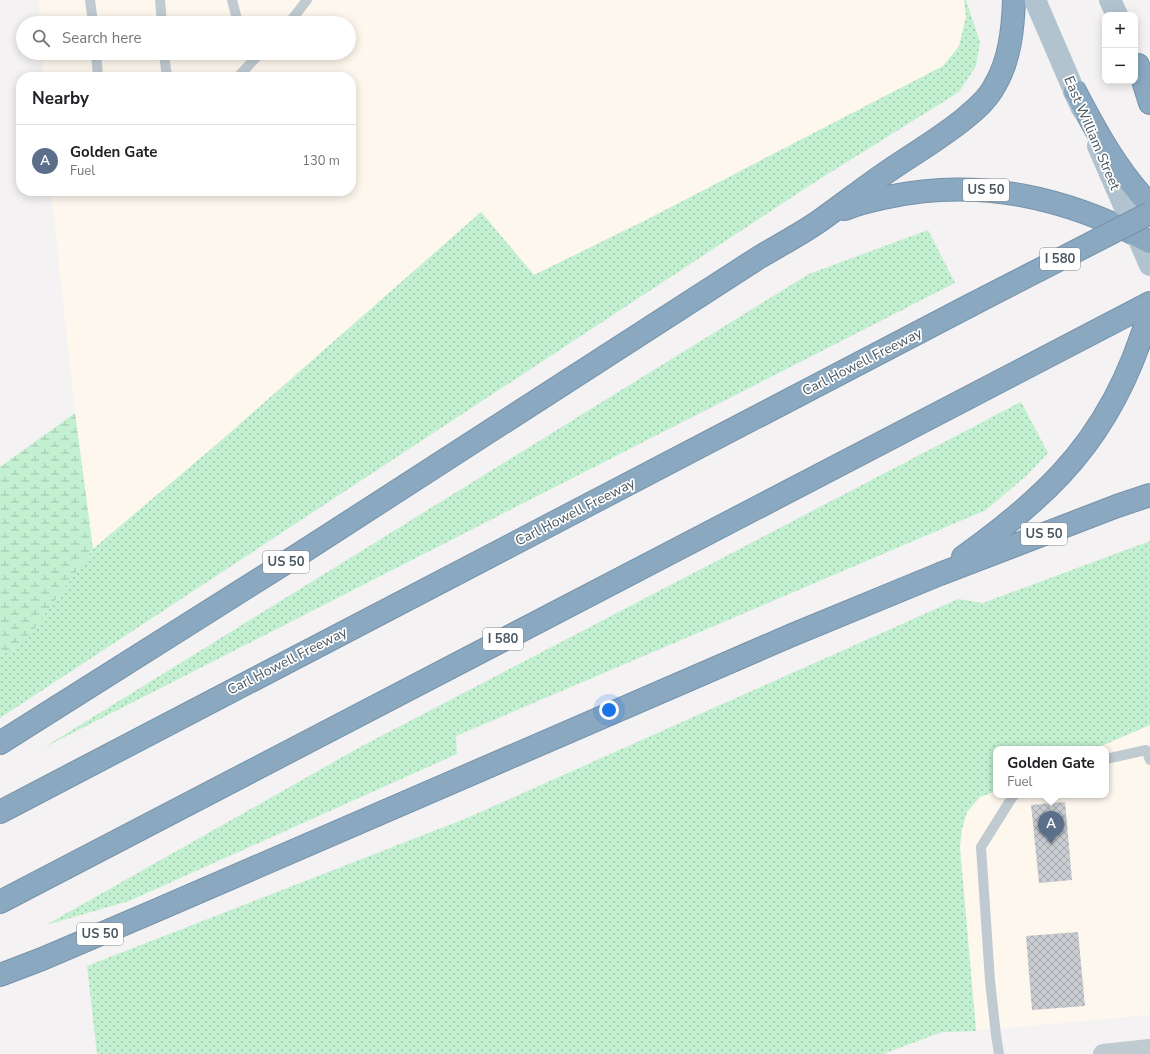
<!DOCTYPE html>
<meta charset="utf-8">
<style>
body{margin:0;font-family:"Nunito Sans",sans-serif;background:#f2f2f2;color:#202124}
.controls{position:absolute;right:12px;top:12px;display:grid;overflow:hidden;border-radius:8px;box-shadow:0 2px 10px #0003}
.controls button{width:36px;height:36px;display:grid;place-items:center;padding:0;border:0;border-bottom:1px solid #e0e0e0;background:#fff;color:#202124;font:20px sans-serif}
.you{position:absolute;left:609px;top:710px;width:14px;height:14px;margin:-10px;border:3px solid #fff;border-radius:50%;background:#1a73e8;box-shadow:0 0 0 6px #1a73e833}
.badge{display:grid;place-items:center;width:26px;height:26px;border-radius:50%;background:#1b82e6;color:#fff;font-size:13px;font-weight:700}
.pin{position:absolute;translate:-50% -33px;filter:drop-shadow(0 1px 2px #0008)}
.pin::after{content:'';position:absolute;top:21px;width:14px;height:12px;background:inherit;clip-path:polygon(0 0,100% 0,50% 100%)}
.popup{position:absolute;left:993px;top:746px;width:116px;height:52px;box-sizing:border-box;display:grid;place-content:center;border-radius:8px;background:#fff;filter:drop-shadow(0 1px 3px #0005);font-size:13px;white-space:nowrap;color:#757577}
.popup b{font-size:15px;color:#202124}
.popup::after{content:'';position:absolute;left:50%;top:100%;margin-left:-8px;border:8px solid transparent;border-top-color:#fff}
.list{margin:0;padding:0;list-style:none}
h2{display:flex;justify-content:space-between;align-items:center;height:52px;margin:0;padding:0 16px;font-size:17px}
h2 small{font-size:13px;font-weight:400;color:#757577}
.list li{display:grid;grid-template-columns:26px 1fr auto;gap:12px;align-items:center;box-sizing:border-box;height:72px;padding:0 16px;border-top:1px solid #e0e0e0}
.list b{display:block;font-size:15px;white-space:nowrap}
.list p{margin:0;font-size:13px;white-space:nowrap;color:#757577}
.list em{font-size:13px;font-style:normal;color:#757577}
.icon{flex:none;width:22px;height:22px;fill:none;stroke:currentColor;stroke-width:2;stroke-linecap:round;stroke-linejoin:round}
.map{position:relative;flex:none;width:1150px;height:1054px;overflow:hidden}
.search{position:absolute;background:#fff;box-shadow:0 2px 10px #0003;left:16px;top:16px;width:340px;height:44px;display:flex;align-items:center;gap:10px;box-sizing:border-box;padding:0 14px;border-radius:22px;color:#757577;font-size:15px}
.panel{position:absolute;background:#fff;box-shadow:0 2px 10px #0003;left:16px;top:72px;width:340px;height:124px;border-radius:16px}
.map>svg:first-child{display:block}
.commercial{fill:#fdf7ed}
.grass{fill:url(#grass-dots)}
.wetland{fill:url(#wetland-marsh)}
.building{fill:url(#building-cross-hatch)}
.lines{fill:none;stroke-linecap:round;stroke-linejoin:round}
.motorway-casing{stroke:#7593ac;stroke-width:24}
.service{stroke:#c0cad1;stroke-width:10}
.minor{stroke:#c0cad1;stroke-width:20}
.primary{stroke:#b2c3d0;stroke-width:22}
.motorway{stroke:#8aa8c0;stroke-width:22}
.motorway-bridge-casing{stroke:#7593ac;stroke-width:24;stroke-linecap:butt}
.motorway-bridge{stroke:#8aa8c0;stroke-width:22}
.labels{text-anchor:middle;dominant-baseline:central;stroke-width:3.5;stroke-linejoin:round;paint-order:stroke}
.shield{fill:#fff;stroke:#808990;stroke-width:1}
.shield-label{font-size:13px;font-weight:bold;fill:#495760}
.street-label{font-size:14px;fill:#495760;stroke:#fff}
</style>
<div class="map">
<svg width="1150" height="1054" viewBox="0 0 1150 1054">
<defs>
<pattern id="grass-dots" width="8" height="8" patternUnits="userSpaceOnUse"><rect width="8" height="8" fill="#c2f0d0"/><path d="M2 2h.1M6 6h.1" fill="none" stroke="#a0c5ac" stroke-width="1.8" stroke-linecap="round"/></pattern>
<pattern id="wetland-marsh" width="20" height="14" patternUnits="userSpaceOnUse"><rect width="20" height="14" fill="#c2f0d0"/><path d="M1 5h8M5 5V1M11 12h8M15 12V8" fill="none" stroke="#a0c5ac"/></pattern>
<pattern id="building-cross-hatch" width="8" height="8" patternUnits="userSpaceOnUse"><rect width="8" height="8" fill="#c9cdd1"/><path d="M0 0l8 8M0 8l8-8" fill="none" stroke="#a5a9ad"/></pattern>
</defs>
<rect width="100%" height="100%" fill="#f4f2f2"/>
<path class="commercial" d="M 38,0 L 964,0 L 966,17 L 959,46 L 943,66 L 648,219 L 534,275 L 481,212 L 217,444 L 93,549 L 75,413 L 51,191 L 351,191 L 351,77 L 43,77 L 42,53 L 349,53 L 349,23 L 40,23 Z
M 1150,725 L 1150,1015 L 976,1031 L 960,847 L 962,829 L 967,812 L 980,797 L 996,791 L 996,795 L 1106,795 L 1106,749 L 1094,749 Z"/>
<path class="grass" d="M 964,0 L 966,0 L 980,42 L 976,66 L 959,92 L 815,182 L 0,718 L 0,656 L 25,641 L 93,549 L 217,444 L 481,212 L 534,275 L 648,219 L 943,66 L 959,46 L 966,17 Z
M 928,230 L 955,283 L 43,748 L 809,274 Z
M 1021,402 L 1048,453 L 1026,476 L 986,510 L 456,736 L 457,754 L 129,901 L 46,925 L 362,746 Z
M 1150,541 L 1150,725 L 1094,749 L 996,749 L 996,791 L 980,797 L 967,812 L 962,829 L 960,847 L 976,1031 L 942,1032 L 883,1054 L 97,1054 L 87,966 L 467,818 L 958,599 L 983,603 Z"/>
<path class="wetland" d="M 75,413 L 93,549 L 25,641 L 0,656 L 0,467 Z"/>
<path class="building" d="M 1065,802 L 1072,880 L 1039,883 L 1031,805 Z
M 1078,932 L 1085,1006 L 1032,1010 L 1026,936 Z"/>
<g class="lines">
<defs>
<path id="motorway" d="M 1138,65 L 1150,103
M 1075,91 C 1097,133 1117,170 1150,205
M 845,209 C 859,203 874,200 888,197 C 979,177 1069,198 1150,242
M 963,557 C 998,532 1032,505 1061,474 C 1104,428 1133,370 1150,309
M 0,743 L 301,553 L 758,258 C 778,246 799,235 818,222 C 838,208 857,193 877,179 C 906,158 937,141 964,119 C 976,109 988,99 995,85 C 1010,60 1013,28 1014,0
M 0,812 L 969,306
M 0,902 L 1150,303
M 0,975 L 42,959 L 150,913 L 792,635 L 940,574 L 1117,506 L 1150,495"/>
</defs>
<use href="#motorway" class="motorway-casing"/>
<path class="service" d="M 90,0 L 93,23
M 160,0 L 162,23
M 232,0 L 238,23
M 289,23 L 307,0
M 96,53 L 98,77
M 164,53 L 166,70 L 168,77
M 238,77 L 260,53
M 1106,759 L 1146,750 L 1150,760
M 999,1054 L 996,1035 L 990,981 L 981,847 L 1013,796 L 1015,795"/>
<path class="minor" d="M 1103,1054 L 1150,1049"/>
<path class="primary" d="M 1035,0 L 1082,109
M 1110,0 L 1117,15
M 1098,146 L 1150,265"/>
<use href="#motorway" class="motorway"/>
<defs>
<path id="motorway-bridge" d="M 969,306 L 1150,213"/>
</defs>
<use href="#motorway-bridge" class="motorway-bridge-casing"/>
<use href="#motorway-bridge" class="motorway-bridge"/>
</g>
<g class="labels">
<g class="shield">
<rect x="963" y="179" width="46" height="22" rx="3"/>
<rect x="1040" y="248" width="40" height="22" rx="3"/>
<rect x="1021" y="523" width="46" height="22" rx="3"/>
<rect x="263" y="551" width="46" height="22" rx="3"/>
<rect x="483" y="628" width="40" height="22" rx="3"/>
<rect x="77" y="923" width="46" height="22" rx="3"/>
</g>
<g class="shield-label">
<text x="986" y="190">US 50</text>
<text x="1060" y="259">I 580</text>
<text x="1044" y="534">US 50</text>
<text x="286" y="562">US 50</text>
<text x="503" y="639">I 580</text>
<text x="100" y="934">US 50</text>
</g>
<g class="street-label">
<text transform="translate(1092 133) rotate(67)">East William Street</text>
<text transform="translate(862 362) rotate(-27)">Carl Howell Freeway</text>
<text transform="translate(575 512) rotate(-27)">Carl Howell Freeway</text>
<text transform="translate(287 661) rotate(-27)">Carl Howell Freeway</text>
</g>
</g>
</svg>
<div class="controls">
<button>+</button>
<button>−</button>
</div>
<div class="you"></div>
<div class="pin badge" style="left:1051px;top:844px;background:#5c6f8a">A</div>
<div class="popup"><b>Golden Gate</b>Fuel</div>
<div class="search"><svg class="icon" aria-label="search" viewBox="0 0 24 24"><circle cx="10" cy="10" r="6"/><path d="M15 15l6 6"/></svg>Search here</div>
<section class="panel">
<h2>Nearby<small></small></h2>
<ul class="list">
<li><span class="badge" style="background:#5c6f8a">A</span><div><b>Golden Gate</b><p>Fuel</p></div><em>130 m</em></li>
</ul>
</section>
</div>
